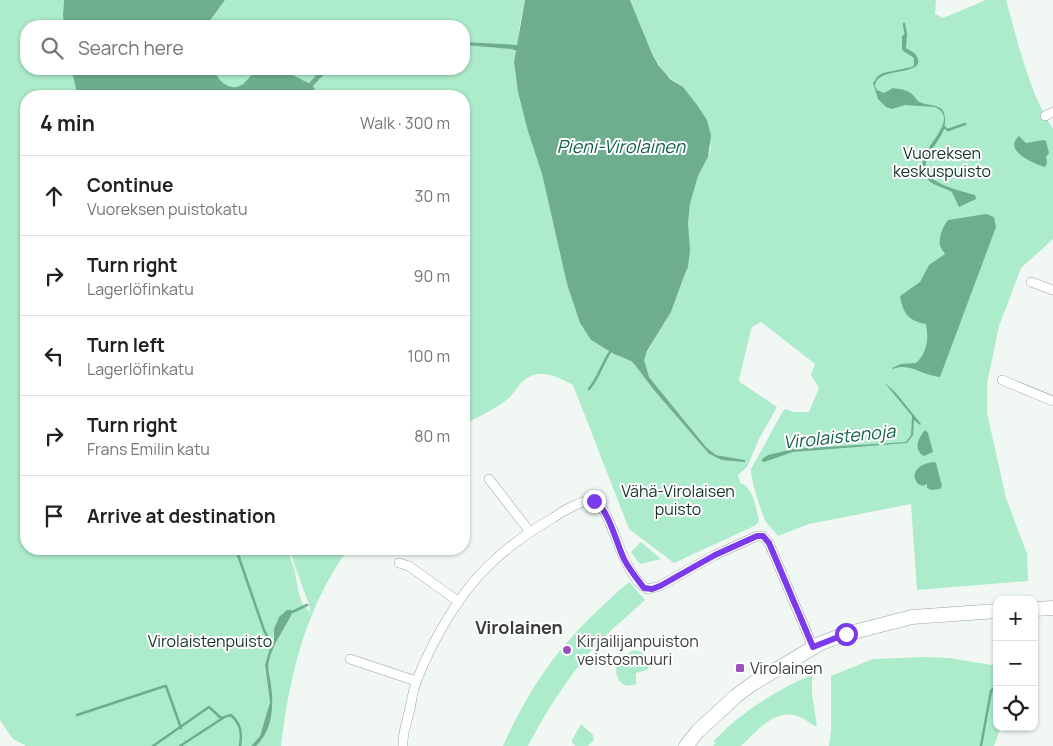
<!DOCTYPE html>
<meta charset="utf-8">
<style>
body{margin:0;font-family:Manrope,sans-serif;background:#f2f2f2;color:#222}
.controls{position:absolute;right:15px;bottom:15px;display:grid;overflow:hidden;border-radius:10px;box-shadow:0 1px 4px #0004}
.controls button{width:45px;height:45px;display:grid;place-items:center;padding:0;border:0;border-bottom:1px solid #e0e0e0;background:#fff;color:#222;font:25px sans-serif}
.stop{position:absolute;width:15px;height:15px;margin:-11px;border:4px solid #7c3aed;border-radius:50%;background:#fff}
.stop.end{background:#7c3aed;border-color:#fff;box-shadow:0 1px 5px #0008}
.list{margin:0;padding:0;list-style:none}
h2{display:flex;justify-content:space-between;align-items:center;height:65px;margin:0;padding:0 20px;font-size:21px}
h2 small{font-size:16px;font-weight:400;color:#767676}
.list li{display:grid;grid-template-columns:32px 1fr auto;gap:15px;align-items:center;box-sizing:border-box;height:80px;padding:0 20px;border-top:1px solid #e0e0e0}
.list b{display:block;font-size:19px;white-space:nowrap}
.list p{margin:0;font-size:16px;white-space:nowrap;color:#767676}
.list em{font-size:16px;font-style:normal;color:#767676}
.icon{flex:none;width:28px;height:28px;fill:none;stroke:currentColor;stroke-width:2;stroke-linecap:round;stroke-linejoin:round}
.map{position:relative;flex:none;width:1053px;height:746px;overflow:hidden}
.search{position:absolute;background:#fff;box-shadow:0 1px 4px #0004;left:20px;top:20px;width:450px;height:55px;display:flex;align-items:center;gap:12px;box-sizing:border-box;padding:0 18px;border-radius:20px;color:#767676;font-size:19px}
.panel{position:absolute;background:#fff;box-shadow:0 1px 4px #0004;left:20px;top:90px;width:450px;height:465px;border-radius:20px}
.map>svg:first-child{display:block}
.green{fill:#acebcb}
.water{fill:#6eae8f}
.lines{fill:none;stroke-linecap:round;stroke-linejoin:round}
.stream{stroke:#6eae8f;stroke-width:2.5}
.minor-casing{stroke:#9da3a0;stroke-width:10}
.secondary-casing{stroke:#9da3a0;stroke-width:15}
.minor{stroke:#fff;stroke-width:9}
.secondary{stroke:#fff;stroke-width:14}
.route{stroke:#7c3aed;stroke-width:6}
.poi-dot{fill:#9b50c2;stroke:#fff;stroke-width:2}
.labels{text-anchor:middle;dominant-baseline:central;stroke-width:4;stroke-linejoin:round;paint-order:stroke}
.park-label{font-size:16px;fill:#133124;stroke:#fff}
.poi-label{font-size:16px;fill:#3a3c3b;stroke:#fff;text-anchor:start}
.water-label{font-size:18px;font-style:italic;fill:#146345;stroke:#fff}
.neighbourhood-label{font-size:18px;font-weight:bold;fill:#3a3c3b;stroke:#fff}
</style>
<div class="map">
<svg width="1053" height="746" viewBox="0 0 1053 746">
<rect width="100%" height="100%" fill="#f1f8f4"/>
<path class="green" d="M 0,0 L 64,0 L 63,15 L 64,26 L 26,26 L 26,69 L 71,69 L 78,96 L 26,96 L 26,549 L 287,549 C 289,555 292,561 294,568 C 298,582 297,602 310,612 L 309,605 L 289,549 L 348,549 C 305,610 290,673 281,746 L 256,746 C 273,729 274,707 271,684 C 270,677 267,669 269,661 C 273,643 285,629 293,613 L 285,612 C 277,618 272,632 274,641 L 270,647 L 265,665 L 270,702 L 260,736 L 251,746 L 26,746 L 13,739 L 0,720 Z
M 225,0 L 525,0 L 519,30 L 518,43 L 515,46 L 464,42 L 464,26 L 206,26 Z
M 630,0 L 936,0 L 935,14 L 943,18 L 986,0 L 1006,0 C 1018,42 1029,92 1053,129 L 1053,239 L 1021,268 L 999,326 L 987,384 L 987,413 L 1006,498 L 1027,554 L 1028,581 L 917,590 L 911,504 L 809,524 L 778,536 C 774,530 768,526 765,520 C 761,511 750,477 751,469 L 783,411 L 786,409 L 793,412 L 809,412 L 819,388 L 811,375 L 815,364 L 761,322 L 752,327 L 751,330 L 739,379 L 740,382 L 777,407 L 759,439 L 747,467 L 738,475 L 740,483 C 754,487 756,509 759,521 L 756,525 L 674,563 L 629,529 L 573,385 C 555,375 537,366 520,384 C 515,390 511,397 505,401 C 492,411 477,417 464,425 L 464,96 L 318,96 L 313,86 L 329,69 L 464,69 L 464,45 L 511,49 L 516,52 L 514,62 L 518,92 L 542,174 L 567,284 L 580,323 L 591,340 L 614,354 L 631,361 L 635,365 L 653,389 L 709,454 L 715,457 L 745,460 L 716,455 L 706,447 L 649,377 L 644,364 L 644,357 L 671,312 L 683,279 L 687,271 L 688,223 L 690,204 L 698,176 L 708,157 L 711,147 L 679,84 L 666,75 L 653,56 Z
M 214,69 L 261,69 C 253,73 249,80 242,85 C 228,93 218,80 214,69 Z
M 270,69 L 322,69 L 309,83 L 288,73 Z
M 641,542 L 661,559 L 640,564 L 631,552 Z
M 629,582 L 645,600 C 631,613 616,625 602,639 C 572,670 548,708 528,746 L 503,746 C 516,717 532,688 551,662 C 574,632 601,606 629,582 Z
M 635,650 C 644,652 648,657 650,666 L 647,670 L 636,673 L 636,684 C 623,690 616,680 616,668 L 630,652 Z
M 923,657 L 950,658 L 997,666 L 997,727 L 1001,727 L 994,746 L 829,746 L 831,730 L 831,676 L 873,659 Z
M 812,675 L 812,693 L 817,727 C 812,725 809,722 804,719 C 778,704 759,729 741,746 L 713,746 L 716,743 L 714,741 C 738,714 779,688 812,675 Z
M 581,724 L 593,735 L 594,740 L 588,746 L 576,746 L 572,743 L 572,740 Z"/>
<path class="water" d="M 64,0 L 225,0 L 206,26 L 64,26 L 63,15 Z
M 525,0 L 630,0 L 653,56 L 659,66 L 670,79 L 683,87 L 697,105 L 707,120 L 711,135 L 708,157 L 698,176 L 690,204 L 688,223 L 690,250 L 688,267 L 683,279 L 671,312 L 647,351 L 644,360 L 649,377 L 706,447 L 716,455 L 745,460 L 745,462 L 722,460 L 709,454 L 653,389 L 635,365 L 631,361 L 614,354 L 591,340 L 580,323 L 567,284 L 542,174 L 528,131 L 518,92 L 514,62 L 516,51 L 511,49 L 464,45 L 464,42 L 517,45 Z
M 907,33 L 906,48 C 909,50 914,52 916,55 C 930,78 876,65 875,86 L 877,90 L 884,93 L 893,88 C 900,89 908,90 913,95 C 914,96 917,100 918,101 C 930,109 950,99 944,129 C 940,139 933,147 928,156 C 915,183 959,190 975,195 L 976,199 L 959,207 L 952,192 C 942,186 931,186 925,176 C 909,152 965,122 935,107 L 905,105 L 892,109 L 886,107 L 878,99 L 873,83 L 878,76 L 883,73 L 912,67 L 914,65 L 914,58 L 902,50 L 902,36 Z
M 71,69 L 214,69 C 218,81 230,93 243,84 C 249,79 253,71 261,69 C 277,65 296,77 309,83 L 322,69 L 329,69 L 313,86 L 318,96 L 78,96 Z
M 1019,136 L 1026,143 L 1043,140 L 1046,141 L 1049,153 L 1046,157 L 1047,163 L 1045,167 C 1034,164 1002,150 1019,136 Z
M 986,214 L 994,217 L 996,227 L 940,377 C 923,376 910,362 893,369 L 892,368 L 901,364 L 916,363 C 927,353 929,339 926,324 C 909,321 903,314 900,296 L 920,282 L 929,265 L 945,254 C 944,252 942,250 941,248 C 937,240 943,226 948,220 Z
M 884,382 L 896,393 L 921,424 L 920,425 L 914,420 L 913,435 L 907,443 L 793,452 L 764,462 L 762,461 L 762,459 L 768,455 L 793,449 L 906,442 L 911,435 L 912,416 Z
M 925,430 L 928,433 L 933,452 L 924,456 C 913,450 918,438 925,430 Z
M 934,462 L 936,463 L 942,486 L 940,489 L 931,490 L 927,488 L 927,484 L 923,486 L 918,484 C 908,471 922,463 934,462 Z
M 287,610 L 291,610 L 293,612 C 285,629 273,643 269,661 C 267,669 270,677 271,684 C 274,706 273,730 256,746 L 251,746 L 260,736 L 270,702 L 265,665 L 270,647 L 274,641 L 274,629 L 279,617 Z"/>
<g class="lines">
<path class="stream" d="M 904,24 L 906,36
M 944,127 L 948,130 L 965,124
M 589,389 C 599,377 602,364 610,352
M 236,549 L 264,630 L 272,646
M 290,613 L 307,605
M 77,715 L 165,686 L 166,686 L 181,728
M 153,746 L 209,707 L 221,718 L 231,715 C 241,724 242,733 240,746
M 180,746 L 223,718
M 981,746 L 991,691 L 997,685"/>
<defs>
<path id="minor" d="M 1045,116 L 1053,112
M 1031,282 L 1053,290
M 1002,380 L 1053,401
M 489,479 L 530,532
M 399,563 L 409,566 L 459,602
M 350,659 L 416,681
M 403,746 C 402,734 407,721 410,709 C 412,699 413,689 417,680 C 432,641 459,594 489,565 C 508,547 530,531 553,518 C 561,512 585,498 594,501 C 612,506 621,577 648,589 L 660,586 L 715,555 L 757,536 L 763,536 L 769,543 L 813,647"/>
<path id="secondary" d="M 1034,609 L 1053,608
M 686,746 L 698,731 L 736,696 L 752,684 L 821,643 L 846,634 L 912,617 L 997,611"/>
</defs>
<use href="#minor" class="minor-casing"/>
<use href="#secondary" class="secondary-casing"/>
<use href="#minor" class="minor"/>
<use href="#secondary" class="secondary"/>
</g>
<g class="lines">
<path class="route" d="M 594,501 C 608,507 617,545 624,559 C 629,569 637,579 644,588 L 652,589 L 660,586 L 715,555 L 757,536 L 763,536 L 769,543 L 813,647 L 846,634"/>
</g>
<g class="poi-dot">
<circle cx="567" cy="650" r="5"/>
<rect x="735" y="663" width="10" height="10" rx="2.5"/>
</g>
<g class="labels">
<g class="park-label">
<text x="942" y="153">Vuoreksen<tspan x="942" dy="18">keskuspuisto</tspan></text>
<text x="678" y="491">Vähä-Virolaisen<tspan x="678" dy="18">puisto</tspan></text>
<text x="210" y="641">Virolaistenpuisto</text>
</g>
<g class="poi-label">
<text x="577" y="641">Kirjailijanpuiston<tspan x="577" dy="18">veistosmuuri</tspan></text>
<text x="750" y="668">Virolainen</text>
</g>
<g class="water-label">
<text x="621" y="146">Pieni-Virolainen</text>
<text transform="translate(839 436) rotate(-6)">Virolaistenoja</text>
</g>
<g class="neighbourhood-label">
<text x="519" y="627">Virolainen</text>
</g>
</g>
</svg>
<div class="controls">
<button>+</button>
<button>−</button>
<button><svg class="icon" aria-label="locate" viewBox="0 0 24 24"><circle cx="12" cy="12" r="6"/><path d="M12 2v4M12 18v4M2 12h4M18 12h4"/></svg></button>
</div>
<div class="stop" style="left:846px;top:634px"></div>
<div class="stop end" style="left:594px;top:501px"></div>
<div class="search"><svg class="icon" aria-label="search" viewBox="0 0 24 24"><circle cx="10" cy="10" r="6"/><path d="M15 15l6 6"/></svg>Search here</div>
<section class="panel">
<h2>4 min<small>Walk · 300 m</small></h2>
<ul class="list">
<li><svg class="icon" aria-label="ahead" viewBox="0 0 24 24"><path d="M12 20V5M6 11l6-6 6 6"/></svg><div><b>Continue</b><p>Vuoreksen puistokatu</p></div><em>30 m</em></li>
<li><svg class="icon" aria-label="right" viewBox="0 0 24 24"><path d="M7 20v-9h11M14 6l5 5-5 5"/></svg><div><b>Turn right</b><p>Lagerlöfinkatu</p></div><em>90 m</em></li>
<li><svg class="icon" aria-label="left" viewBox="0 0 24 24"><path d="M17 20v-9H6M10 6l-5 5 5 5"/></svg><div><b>Turn left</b><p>Lagerlöfinkatu</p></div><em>100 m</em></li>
<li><svg class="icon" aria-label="right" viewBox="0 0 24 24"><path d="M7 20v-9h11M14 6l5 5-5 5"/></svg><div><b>Turn right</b><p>Frans Emilin katu</p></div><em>80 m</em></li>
<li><svg class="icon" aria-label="arrive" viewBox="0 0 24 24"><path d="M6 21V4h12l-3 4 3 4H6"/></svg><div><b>Arrive at destination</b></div></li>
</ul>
</section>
</div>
